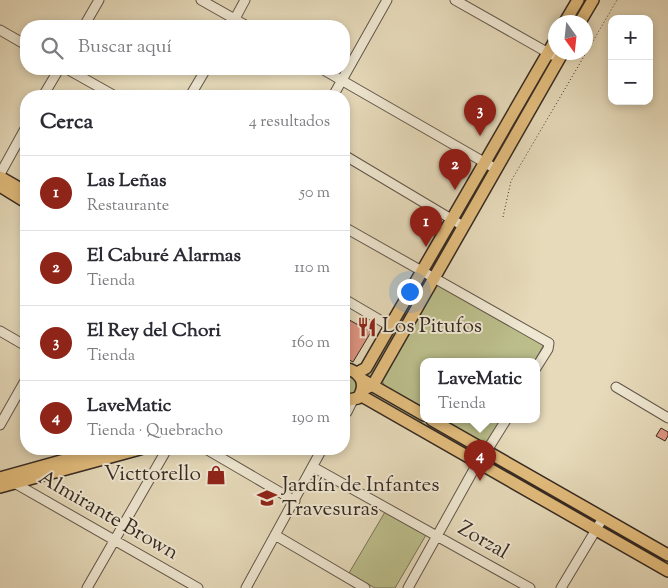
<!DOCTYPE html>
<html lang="es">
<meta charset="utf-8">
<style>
body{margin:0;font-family:"Sorts Mill Goudy",serif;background:#f2f2f3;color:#2b2b33}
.controls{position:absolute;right:15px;top:15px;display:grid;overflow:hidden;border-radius:10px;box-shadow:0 2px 8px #0003}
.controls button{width:45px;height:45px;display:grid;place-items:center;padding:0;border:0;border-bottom:1px solid #e1e1e2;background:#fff;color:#2b2b33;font:25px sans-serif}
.compass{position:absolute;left:548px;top:15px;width:45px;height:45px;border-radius:50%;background:#fff;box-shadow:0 2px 8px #0003;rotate:165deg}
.you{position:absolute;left:409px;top:291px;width:18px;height:18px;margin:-12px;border:4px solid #fff;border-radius:50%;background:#1a73e8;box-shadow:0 0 0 8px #1a73e833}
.badge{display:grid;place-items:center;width:32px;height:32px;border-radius:50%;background:#8f2418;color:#fff;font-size:16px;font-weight:700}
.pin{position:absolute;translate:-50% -41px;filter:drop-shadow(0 1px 2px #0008)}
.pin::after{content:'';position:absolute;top:26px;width:18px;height:15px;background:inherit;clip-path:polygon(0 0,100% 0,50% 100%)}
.popup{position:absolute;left:420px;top:358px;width:120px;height:65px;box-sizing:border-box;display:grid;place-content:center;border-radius:10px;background:#fff;filter:drop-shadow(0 1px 4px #0005);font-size:16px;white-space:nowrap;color:#7c7c81}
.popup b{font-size:19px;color:#2b2b33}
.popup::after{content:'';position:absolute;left:50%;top:100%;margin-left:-10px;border:10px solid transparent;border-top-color:#fff}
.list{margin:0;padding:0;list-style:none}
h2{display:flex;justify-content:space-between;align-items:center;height:65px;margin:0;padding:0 20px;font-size:21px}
h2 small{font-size:16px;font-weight:400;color:#7c7c81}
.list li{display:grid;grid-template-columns:32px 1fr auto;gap:15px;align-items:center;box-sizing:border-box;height:75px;padding:0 20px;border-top:1px solid #e1e1e2}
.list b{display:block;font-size:19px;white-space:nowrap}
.list p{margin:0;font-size:16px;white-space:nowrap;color:#7c7c81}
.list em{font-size:16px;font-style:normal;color:#7c7c81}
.icon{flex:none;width:28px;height:28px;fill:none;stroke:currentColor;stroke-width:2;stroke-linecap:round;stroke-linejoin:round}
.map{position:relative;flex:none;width:668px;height:588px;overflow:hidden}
.search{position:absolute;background:#fff;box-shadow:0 2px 8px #0003;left:20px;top:20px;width:330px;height:55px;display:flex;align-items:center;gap:12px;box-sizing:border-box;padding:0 18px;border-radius:20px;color:#7c7c81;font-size:19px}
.panel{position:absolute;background:#fff;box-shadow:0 2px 8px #0003;left:20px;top:90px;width:330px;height:365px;border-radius:20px}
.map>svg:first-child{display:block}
.green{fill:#bbbe8b;stroke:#787457}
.building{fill:#e19683;stroke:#352a23}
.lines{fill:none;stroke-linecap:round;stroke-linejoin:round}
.minor-casing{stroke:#615649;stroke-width:11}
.major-casing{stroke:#352a23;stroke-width:14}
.path{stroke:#352a23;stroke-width:1;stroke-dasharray:1 2.5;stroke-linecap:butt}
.minor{stroke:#efe7d2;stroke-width:9}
.major{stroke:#e3bd7d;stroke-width:11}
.labels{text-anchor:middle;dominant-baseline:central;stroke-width:4;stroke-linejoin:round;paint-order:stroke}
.poi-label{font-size:21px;fill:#352a23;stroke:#efe7d2;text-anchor:start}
.street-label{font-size:21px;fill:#352a23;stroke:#efe7d2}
</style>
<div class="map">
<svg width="668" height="588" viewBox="0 0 668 588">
<rect width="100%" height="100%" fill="#e6daba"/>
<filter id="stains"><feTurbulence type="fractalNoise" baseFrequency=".004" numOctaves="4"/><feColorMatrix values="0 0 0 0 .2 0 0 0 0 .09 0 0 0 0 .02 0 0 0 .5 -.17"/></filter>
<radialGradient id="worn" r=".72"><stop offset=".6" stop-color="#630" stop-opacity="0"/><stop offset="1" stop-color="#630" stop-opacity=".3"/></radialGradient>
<path class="green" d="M 542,66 L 547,69 L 499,156 L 494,153 Z
M 435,283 L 541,342 L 543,346 L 534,362 L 424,362 L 424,410 L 385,388 L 381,377 Z
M 420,285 L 425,288 L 372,377 L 368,374 Z
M 344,375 L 352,377 L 356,380 L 357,388 L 353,393 L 344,395 Z
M 371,390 L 474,451 L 472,455 L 368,394 Z
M 440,420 L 502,420 L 491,439 L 482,444 Z
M 491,460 L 587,516 L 585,520 L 488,464 Z
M 385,512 L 426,535 L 395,588 L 375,588 L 349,573 Z
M 608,527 L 668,561 L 668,566 L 606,530 Z"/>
<path class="building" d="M 344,317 L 371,332 L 353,362 L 344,357 Z
M 661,428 L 668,432 L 668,436 L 665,441 L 656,436 Z"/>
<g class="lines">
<defs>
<path id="minor" d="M 201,0 L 247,26
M 455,0 L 552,55
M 84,26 L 99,0
M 231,26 L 245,0
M 0,30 L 26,45
M 67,69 L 115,96
M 322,69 L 496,169
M 43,96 L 59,69
M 190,96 L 206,69
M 333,96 L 387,0
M 344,155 L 463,226
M 0,174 L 26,127
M 344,227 L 549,343 L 548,349 L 536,368
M 344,299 L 390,326
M 0,331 L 26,346
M 616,387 L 668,418
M 344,413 L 347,412 L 353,400
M 0,425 L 26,379
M 206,449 L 295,501
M 313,467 L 530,588
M 11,481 L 198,588
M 275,535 L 365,588
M 87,588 L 167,449
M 246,588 L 322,449
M 408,588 L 478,462 L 486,452 L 506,420
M 561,588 L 603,518"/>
<path id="major" d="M 565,22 L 578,0
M 580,22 L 593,0
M 0,177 L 26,192
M 0,186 L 26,202
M 344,368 C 360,371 368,383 358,398 L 344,401
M 357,373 L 366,368 L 556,39
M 361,379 L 424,415
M 362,390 L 373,385 L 563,52
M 360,395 L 668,571
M 432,420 L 668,555
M 0,478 L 104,449
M 0,487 L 140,449"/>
</defs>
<use href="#minor" class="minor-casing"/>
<use href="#major" class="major-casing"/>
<path class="path" d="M 503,217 L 511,181 L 617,0"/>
<use href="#minor" class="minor"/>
<use href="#major" class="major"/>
</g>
<defs>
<symbol id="restaurant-bare" viewBox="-9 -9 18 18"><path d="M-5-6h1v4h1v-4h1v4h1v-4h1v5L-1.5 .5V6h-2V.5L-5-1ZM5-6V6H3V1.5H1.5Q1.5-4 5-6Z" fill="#8f2418" stroke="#efe7d2" stroke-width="2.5" paint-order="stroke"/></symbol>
<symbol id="shop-bare" viewBox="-9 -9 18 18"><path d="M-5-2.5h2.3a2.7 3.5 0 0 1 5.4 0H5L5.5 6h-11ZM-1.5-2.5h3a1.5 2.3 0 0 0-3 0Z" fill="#8f2418" stroke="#efe7d2" stroke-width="2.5" paint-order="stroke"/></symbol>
<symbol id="school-bare" viewBox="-9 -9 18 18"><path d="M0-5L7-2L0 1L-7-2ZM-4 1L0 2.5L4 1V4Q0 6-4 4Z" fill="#8f2418" stroke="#efe7d2" stroke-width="2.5" paint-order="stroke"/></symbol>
</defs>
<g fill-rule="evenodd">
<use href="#restaurant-bare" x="353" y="313" width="28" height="28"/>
<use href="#shop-bare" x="202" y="461" width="28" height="28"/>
<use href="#school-bare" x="253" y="484" width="28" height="28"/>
</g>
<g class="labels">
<g class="poi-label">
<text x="382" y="327">Los Pitufos</text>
<text x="201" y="475" text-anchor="end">Victtorello</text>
<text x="282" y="486">Jardín de Infantes<tspan x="282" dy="24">Travesuras</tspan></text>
</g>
<g class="street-label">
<text transform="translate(108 516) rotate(30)">Almirante Brown</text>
<text transform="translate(483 541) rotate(30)">Zorzal</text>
</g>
</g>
<rect width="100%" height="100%" filter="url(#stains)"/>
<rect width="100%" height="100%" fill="url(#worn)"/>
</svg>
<div class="controls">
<button>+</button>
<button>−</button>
</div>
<svg class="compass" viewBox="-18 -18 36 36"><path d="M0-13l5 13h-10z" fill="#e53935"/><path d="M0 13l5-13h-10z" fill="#7c7c81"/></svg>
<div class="you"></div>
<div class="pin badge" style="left:426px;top:247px">1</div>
<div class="pin badge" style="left:455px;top:190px">2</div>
<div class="pin badge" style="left:480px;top:136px">3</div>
<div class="pin badge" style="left:480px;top:481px">4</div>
<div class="popup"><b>LaveMatic</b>Tienda</div>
<div class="search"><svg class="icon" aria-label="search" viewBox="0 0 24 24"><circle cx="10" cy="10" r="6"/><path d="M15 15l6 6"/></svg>Buscar aquí</div>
<section class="panel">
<h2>Cerca<small>4 resultados</small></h2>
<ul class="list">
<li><span class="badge">1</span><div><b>Las Leñas</b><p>Restaurante</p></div><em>50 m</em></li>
<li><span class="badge">2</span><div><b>El Caburé Alarmas</b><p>Tienda</p></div><em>110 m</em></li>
<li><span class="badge">3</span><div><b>El Rey del Chori</b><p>Tienda</p></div><em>160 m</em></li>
<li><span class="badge">4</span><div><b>LaveMatic</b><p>Tienda · Quebracho</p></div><em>190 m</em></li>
</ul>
</section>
</div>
